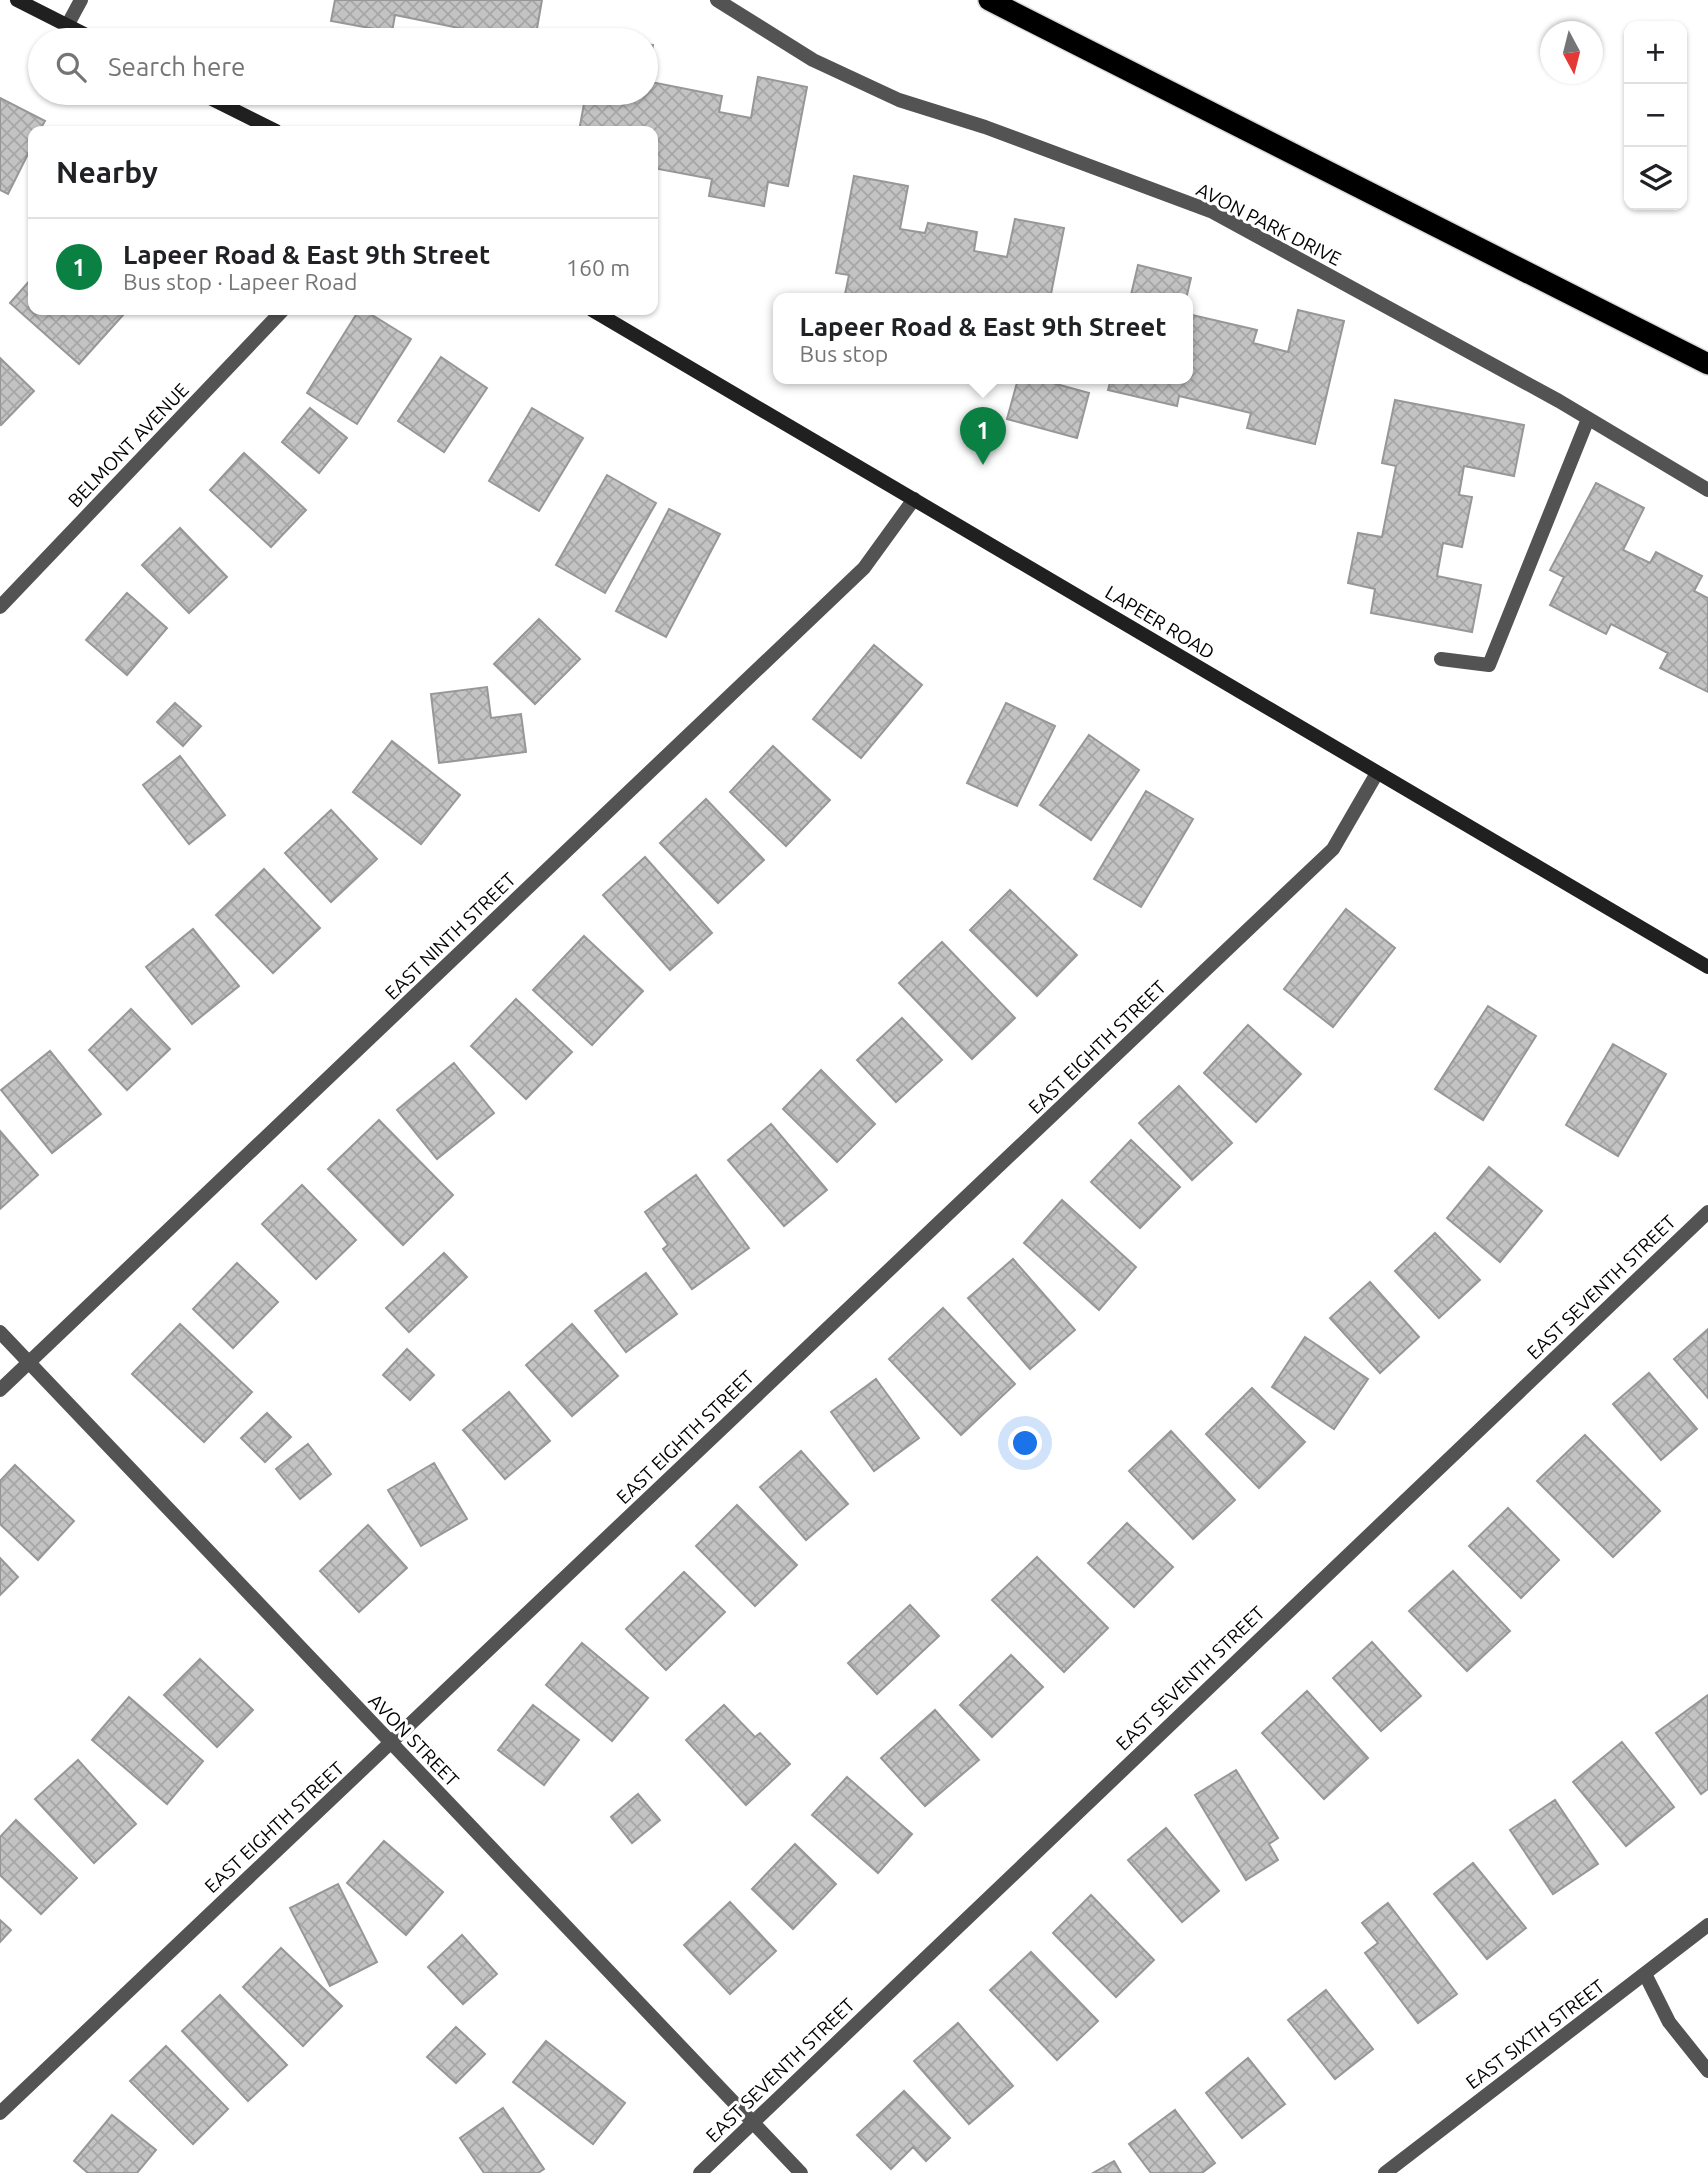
<!DOCTYPE html>
<meta charset="utf-8">
<style>
body{margin:0;font-family:Ubuntu,sans-serif;background:#f2f2f2;color:#202124}
.controls{position:absolute;right:21px;top:21px;display:grid;overflow:hidden;border-radius:14px;box-shadow:0 2px 5px #0004}
.controls button{width:63px;height:63px;display:grid;place-items:center;padding:0;border:0;border-bottom:2px solid #e0e0e0;background:#fff;color:#202124;font:35px sans-serif}
.compass{position:absolute;left:1540px;top:21px;width:63px;height:63px;border-radius:50%;background:#fff;box-shadow:0 2px 5px #0004;rotate:173deg}
.you{position:absolute;left:1026px;top:1444px;width:24px;height:24px;margin:-18px;border:5px solid #fff;border-radius:50%;background:#1a73e8;box-shadow:0 0 0 10px #1a73e833}
.badge{display:grid;place-items:center;width:46px;height:46px;border-radius:50%;background:#0b8043;color:#fff;font-size:23px;font-weight:700}
.pin{position:absolute;translate:-50% -58px;filter:drop-shadow(0 2px 4px #0008)}
.pin::after{content:'';position:absolute;top:37px;width:24px;height:21px;background:inherit;clip-path:polygon(0 0,100% 0,50% 100%)}
.popup{position:absolute;left:773px;top:293px;width:420px;height:91px;box-sizing:border-box;display:grid;place-content:center;border-radius:14px;background:#fff;filter:drop-shadow(0 2px 5px #0005);font-size:23px;white-space:nowrap;color:#757577}
.popup b{font-size:26px;color:#202124}
.popup::after{content:'';position:absolute;left:50%;top:100%;margin-left:-14px;border:14px solid transparent;border-top-color:#fff}
.list{margin:0;padding:0;list-style:none}
h2{display:flex;justify-content:space-between;align-items:center;height:91px;margin:0;padding:0 28px;font-size:30px}
h2 small{font-size:23px;font-weight:400;color:#757577}
.list li{display:grid;grid-template-columns:46px 1fr auto;gap:21px;align-items:center;box-sizing:border-box;height:98px;padding:0 28px;border-top:2px solid #e0e0e0}
.list b{display:block;font-size:26px;white-space:nowrap}
.list p{margin:0;font-size:23px;white-space:nowrap;color:#757577}
.list em{font-size:23px;font-style:normal;color:#757577}
.icon{flex:none;width:38px;height:38px;fill:none;stroke:currentColor;stroke-width:2;stroke-linecap:round;stroke-linejoin:round}
.map{position:relative;flex:none;width:1708px;height:2173px;overflow:hidden}
.search{position:absolute;background:#fff;box-shadow:0 2px 5px #0004;left:28px;top:28px;width:630px;height:77px;display:flex;align-items:center;gap:18px;box-sizing:border-box;padding:0 24px;border-radius:38px;color:#757577;font-size:26px}
.panel{position:absolute;background:#fff;box-shadow:0 2px 5px #0004;left:28px;top:126px;width:630px;height:189px;border-radius:14px}
.map>svg:first-child{display:block}
.building{fill:url(#building-cross-hatch);stroke:#979797;stroke-width:2}
.lines{fill:none;stroke-linecap:round;stroke-linejoin:round}
.highway-casing{stroke:#dbdbdb;stroke-width:24}
.lane{stroke:#535353;stroke-width:14}
.street{stroke:#535353;stroke-width:14}
.secondary{stroke:#202020;stroke-width:14}
.highway{stroke:#000;stroke-width:21}
.labels{text-anchor:middle;dominant-baseline:central;stroke-width:6;stroke-linejoin:round;paint-order:stroke}
.street-label{font-size:19px;fill:#000;stroke:#fff}
</style>
<div class="map">
<svg width="1708" height="2173" viewBox="0 0 1708 2173">
<defs>
<pattern id="building-cross-hatch" width="8" height="8" patternUnits="userSpaceOnUse" patternTransform="scale(1.75)"><rect width="8" height="8" fill="#c3c3c3"/><path d="M0 0l8 8M0 8l8-8" fill="none" stroke="#a6a6a6"/></pattern>
</defs>
<rect width="100%" height="100%" fill="#fff"/>
<path class="building" d="M 335,0 L 542,0 L 535,40 L 457,40 L 459,28 L 395,15 L 392,32 L 331,21 Z
M 597,35 L 626,40 L 596,40 Z
M 646,44 L 653,45 L 646,81 L 722,96 L 719,112 L 751,118 L 758,77 L 807,87 L 788,186 L 768,182 L 764,206 L 709,196 L 712,179 L 653,168 L 653,131 L 579,131 L 586,93 L 646,93 Z
M 0,98 L 45,121 L 39,131 L 33,131 L 33,144 L 8,194 L 0,190 Z
M 854,176 L 908,186 L 900,229 L 925,233 L 928,223 L 977,232 L 974,251 L 1007,257 L 1015,219 L 1064,228 L 1050,299 L 844,299 L 849,275 L 836,273 Z
M 1138,265 L 1191,278 L 1186,299 L 1130,299 Z
M 33,277 L 33,310 L 117,310 L 123,315 L 79,364 L 10,303 Z
M 359,310 L 364,310 L 411,339 L 357,424 L 307,393 Z
M 1298,310 L 1344,321 L 1315,444 L 1247,428 L 1251,413 L 1179,396 L 1177,406 L 1108,390 L 1111,379 L 1188,379 L 1188,314 L 1257,330 L 1253,343 L 1288,352 Z
M 441,357 L 487,388 L 444,452 L 398,421 Z
M 0,358 L 34,391 L 1,425 L 0,424 Z
M 1018,379 L 1038,379 L 1089,393 L 1077,438 L 1007,419 Z
M 1395,400 L 1524,425 L 1514,476 L 1464,466 L 1459,495 L 1472,497 L 1462,547 L 1443,543 L 1437,576 L 1481,585 L 1472,632 L 1371,613 L 1375,589 L 1348,583 L 1358,533 L 1382,537 L 1396,466 L 1382,463 Z
M 310,408 L 347,438 L 319,473 L 282,442 Z
M 532,408 L 583,438 L 539,511 L 489,481 Z
M 244,453 L 306,510 L 271,547 L 210,490 Z
M 607,475 L 656,503 L 605,593 L 556,565 Z
M 1596,483 L 1644,508 L 1623,550 L 1650,563 L 1656,552 L 1702,576 L 1694,591 L 1708,598 L 1708,692 L 1660,668 L 1668,653 L 1611,624 L 1606,634 L 1550,605 L 1564,577 L 1550,570 Z
M 669,509 L 720,534 L 666,637 L 616,611 Z
M 180,528 L 227,577 L 189,613 L 142,565 Z
M 127,593 L 167,628 L 127,675 L 86,640 Z
M 539,619 L 580,659 L 535,704 L 494,664 Z
M 874,645 L 922,685 L 861,758 L 813,719 Z
M 487,687 L 491,718 L 521,714 L 526,752 L 439,763 L 431,694 Z
M 175,703 L 201,726 L 183,746 L 157,722 Z
M 1006,703 L 1055,726 L 1017,806 L 967,783 Z
M 1089,735 L 1139,770 L 1091,840 L 1040,805 Z
M 392,741 L 460,795 L 421,844 L 353,792 Z
M 773,746 L 830,800 L 786,846 L 730,792 Z
M 180,756 L 225,815 L 189,844 L 143,785 Z
M 1146,791 L 1193,819 L 1141,907 L 1094,879 Z
M 706,799 L 764,860 L 718,903 L 660,843 Z
M 331,810 L 377,859 L 331,902 L 285,853 Z
M 645,857 L 712,933 L 670,970 L 603,895 Z
M 264,869 L 320,928 L 273,973 L 216,915 Z
M 1010,890 L 1077,955 L 1037,996 L 970,930 Z
M 1346,909 L 1395,948 L 1333,1027 L 1284,989 Z
M 193,929 L 239,986 L 192,1024 L 146,967 Z
M 584,936 L 643,991 L 592,1045 L 533,990 Z
M 942,942 L 1015,1018 L 972,1059 L 899,983 Z
M 516,999 L 572,1052 L 526,1099 L 471,1046 Z
M 1488,1006 L 1536,1036 L 1483,1120 L 1435,1089 Z
M 131,1009 L 170,1049 L 127,1090 L 89,1050 Z
M 902,1018 L 942,1060 L 896,1102 L 857,1060 Z
M 1248,1025 L 1301,1074 L 1256,1122 L 1204,1073 Z
M 1613,1044 L 1666,1074 L 1618,1156 L 1566,1125 Z
M 50,1051 L 101,1114 L 52,1153 L 1,1090 Z
M 454,1063 L 494,1113 L 437,1159 L 397,1110 Z
M 821,1070 L 875,1124 L 837,1162 L 783,1109 Z
M 1179,1086 L 1232,1143 L 1192,1180 L 1139,1123 Z
M 379,1120 L 453,1195 L 403,1245 L 328,1169 Z
M 771,1124 L 827,1190 L 784,1226 L 728,1160 Z
M 0,1131 L 38,1175 L 0,1209 Z
M 1131,1140 L 1180,1187 L 1140,1228 L 1091,1182 Z
M 1489,1167 L 1542,1211 L 1500,1262 L 1447,1218 Z
M 696,1175 L 749,1248 L 692,1289 L 663,1249 L 668,1245 L 645,1212 Z
M 302,1185 L 356,1240 L 316,1279 L 262,1224 Z
M 1062,1200 L 1136,1267 L 1099,1310 L 1024,1243 Z
M 1435,1233 L 1480,1280 L 1439,1318 L 1395,1271 Z
M 444,1253 L 467,1277 L 409,1332 L 386,1308 Z
M 1013,1259 L 1075,1330 L 1030,1369 L 968,1298 Z
M 237,1263 L 278,1302 L 233,1348 L 193,1309 Z
M 646,1273 L 677,1314 L 626,1352 L 595,1311 Z
M 1370,1282 L 1419,1337 L 1380,1373 L 1330,1318 Z
M 943,1308 L 1015,1384 L 961,1435 L 889,1359 Z
M 180,1324 L 252,1392 L 204,1442 L 132,1374 Z
M 572,1324 L 618,1376 L 572,1416 L 526,1365 Z
M 1708,1329 L 1708,1398 L 1674,1359 Z
M 1305,1337 L 1368,1379 L 1334,1429 L 1272,1387 Z
M 407,1349 L 434,1375 L 410,1400 L 383,1375 Z
M 1649,1373 L 1697,1429 L 1661,1460 L 1613,1404 Z
M 876,1379 L 919,1438 L 874,1471 L 831,1412 Z
M 1252,1388 L 1305,1442 L 1259,1488 L 1206,1434 Z
M 509,1392 L 550,1441 L 505,1479 L 463,1430 Z
M 267,1413 L 291,1437 L 265,1462 L 241,1438 Z
M 1171,1431 L 1235,1500 L 1193,1539 L 1129,1471 Z
M 1585,1435 L 1660,1511 L 1613,1557 L 1537,1481 Z
M 308,1444 L 331,1474 L 300,1499 L 276,1469 Z
M 801,1451 L 848,1504 L 806,1540 L 760,1487 Z
M 434,1463 L 467,1519 L 421,1546 L 388,1490 Z
M 15,1465 L 74,1521 L 38,1560 L 0,1524 L 0,1481 Z
M 737,1505 L 797,1565 L 755,1606 L 696,1546 Z
M 1508,1508 L 1559,1560 L 1521,1598 L 1469,1546 Z
M 1127,1523 L 1173,1567 L 1134,1607 L 1088,1563 Z
M 368,1525 L 407,1568 L 359,1612 L 320,1571 Z
M 1037,1557 L 1108,1628 L 1064,1672 L 992,1600 Z
M 0,1558 L 18,1577 L 0,1595 Z
M 1453,1571 L 1510,1631 L 1467,1671 L 1409,1611 Z
M 684,1572 L 725,1612 L 666,1670 L 626,1629 Z
M 910,1605 L 939,1636 L 877,1694 L 848,1663 Z
M 1372,1642 L 1421,1696 L 1381,1731 L 1333,1678 Z
M 582,1643 L 648,1698 L 612,1741 L 546,1685 Z
M 1011,1655 L 1043,1687 L 992,1737 L 960,1705 Z
M 200,1659 L 253,1710 L 217,1747 L 164,1695 Z
M 1307,1691 L 1368,1758 L 1324,1799 L 1262,1733 Z
M 1708,1695 L 1708,1789 L 1701,1794 L 1656,1733 Z
M 129,1697 L 203,1761 L 167,1804 L 92,1740 Z
M 533,1705 L 579,1740 L 544,1785 L 498,1750 Z
M 724,1705 L 755,1737 L 760,1733 L 790,1764 L 746,1805 L 686,1740 Z
M 935,1710 L 979,1760 L 925,1806 L 881,1758 Z
M 1622,1742 L 1674,1807 L 1626,1846 L 1573,1782 Z
M 78,1760 L 136,1824 L 94,1863 L 35,1799 Z
M 1236,1770 L 1278,1838 L 1269,1844 L 1278,1860 L 1246,1880 L 1195,1795 Z
M 847,1777 L 912,1834 L 878,1873 L 812,1815 Z
M 638,1794 L 660,1820 L 632,1843 L 611,1817 Z
M 1555,1800 L 1598,1864 L 1553,1894 L 1510,1830 Z
M 16,1820 L 77,1878 L 41,1914 L 0,1875 L 0,1837 Z
M 1166,1828 L 1219,1891 L 1182,1922 L 1128,1860 Z
M 384,1841 L 443,1892 L 406,1935 L 347,1883 Z
M 795,1844 L 836,1884 L 793,1929 L 752,1889 Z
M 1473,1863 L 1526,1928 L 1487,1959 L 1434,1894 Z
M 338,1884 L 377,1962 L 330,1986 L 290,1908 Z
M 1091,1895 L 1154,1960 L 1116,1997 L 1053,1933 Z
M 730,1902 L 776,1951 L 730,1994 L 684,1945 Z
M 1388,1903 L 1457,1994 L 1418,2023 L 1365,1953 L 1378,1943 L 1362,1923 Z
M 0,1920 L 11,1930 L 0,1942 Z
M 462,1935 L 497,1974 L 463,2004 L 428,1967 Z
M 281,1948 L 342,2006 L 303,2046 L 243,1987 Z
M 1031,1952 L 1098,2021 L 1057,2060 L 990,1990 Z
M 1326,1990 L 1373,2049 L 1335,2079 L 1288,2020 Z
M 220,1995 L 287,2065 L 248,2101 L 182,2031 Z
M 958,2023 L 1013,2086 L 969,2124 L 914,2061 Z
M 456,2027 L 485,2054 L 456,2083 L 427,2057 Z
M 546,2041 L 625,2103 L 593,2144 L 513,2082 Z
M 166,2046 L 228,2109 L 193,2144 L 130,2081 Z
M 1248,2058 L 1285,2104 L 1242,2138 L 1206,2093 Z
M 904,2091 L 950,2138 L 926,2161 L 913,2147 L 891,2169 L 857,2135 Z
M 503,2108 L 544,2169 L 538,2173 L 484,2173 L 460,2138 Z
M 1175,2110 L 1215,2163 L 1202,2173 L 1151,2173 L 1129,2144 Z
M 112,2115 L 156,2150 L 137,2173 L 88,2173 L 74,2161 Z
M 1114,2161 L 1121,2173 L 1093,2173 Z"/>
<g class="lines">
<defs>
<path id="highway" d="M 989,0 L 1708,364"/>
</defs>
<use href="#highway" class="highway-casing"/>
<path class="lane" d="M 1441,659 L 1489,665 L 1588,419
M 1645,1974 L 1669,2022 L 1708,2071"/>
<path class="street" d="M 717,0 L 813,60 L 899,100 L 985,127 L 1213,212 L 1559,401 L 1708,490
M 67,26 L 81,0
M 0,607 L 283,310
M 0,1332 L 801,2173
M 0,1390 L 864,568 L 914,499
M 0,2113 L 1333,849 L 1377,773
M 700,2173 L 1708,1212
M 1385,2173 L 1708,1925"/>
<path class="secondary" d="M 17,0 L 96,40
M 200,93 L 276,131
M 592,310 L 1708,967"/>
<use href="#highway" class="highway"/>
</g>
<g class="labels">
<g class="street-label">
<text transform="translate(1269 224) rotate(27)">AVON PARK DRIVE</text>
<text transform="translate(128 445) rotate(-46)">BELMONT AVENUE</text>
<text transform="translate(1160 622) rotate(31)">LAPEER ROAD</text>
<text transform="translate(450 936) rotate(-44)">EAST NINTH STREET</text>
<text transform="translate(1097 1047) rotate(-44)">EAST EIGHTH STREET</text>
<text transform="translate(1601 1287) rotate(-44)">EAST SEVENTH STREET</text>
<text transform="translate(685 1437) rotate(-44)">EAST EIGHTH STREET</text>
<text transform="translate(1190 1678) rotate(-44)">EAST SEVENTH STREET</text>
<text transform="translate(414 1740) rotate(46)">AVON STREET</text>
<text transform="translate(274 1827) rotate(-43)">EAST EIGHTH STREET</text>
<text transform="translate(1535 2034) rotate(-37)">EAST SIXTH STREET</text>
<text transform="translate(780 2070) rotate(-44)">EAST SEVENTH STREET</text>
</g>
</g>
</svg>
<div class="controls">
<button>+</button>
<button>−</button>
<button><svg class="icon" aria-label="layers" viewBox="0 0 24 24"><path d="M12 4l9 5-9 5-9-5zM3 14l9 5 9-5"/></svg></button>
</div>
<svg class="compass" viewBox="-18 -18 36 36"><path d="M0-13l5 13h-10z" fill="#e53935"/><path d="M0 13l5-13h-10z" fill="#757577"/></svg>
<div class="you"></div>
<div class="pin badge" style="left:983px;top:465px">1</div>
<div class="popup"><b>Lapeer Road &amp; East 9th Street</b>Bus stop</div>
<div class="search"><svg class="icon" aria-label="search" viewBox="0 0 24 24"><circle cx="10" cy="10" r="6"/><path d="M15 15l6 6"/></svg>Search here</div>
<section class="panel">
<h2>Nearby<small></small></h2>
<ul class="list">
<li><span class="badge">1</span><div><b>Lapeer Road &amp; East 9th Street</b><p>Bus stop · Lapeer Road</p></div><em>160 m</em></li>
</ul>
</section>
</div>
